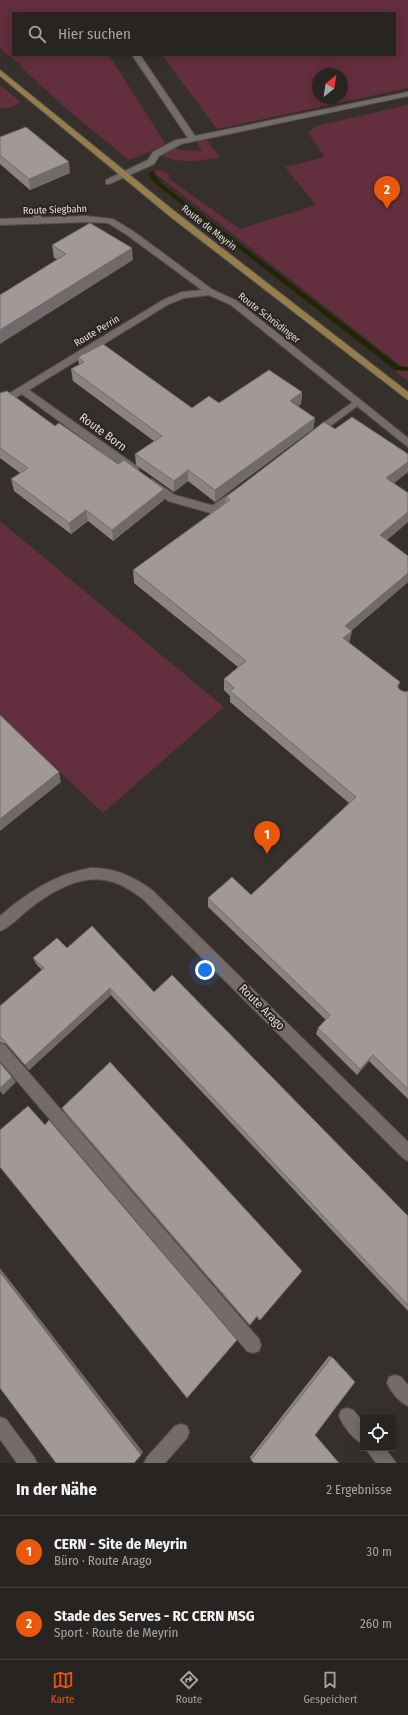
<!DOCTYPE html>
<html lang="de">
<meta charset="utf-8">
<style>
body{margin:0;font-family:"Fira Sans Condensed",sans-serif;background:#34302e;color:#f1f3f6}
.controls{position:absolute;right:12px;bottom:12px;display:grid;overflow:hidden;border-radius:0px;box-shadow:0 2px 10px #0003}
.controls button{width:36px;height:36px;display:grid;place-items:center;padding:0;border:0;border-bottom:1px solid #44413f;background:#282421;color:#f1f3f6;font:20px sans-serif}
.compass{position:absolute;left:312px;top:68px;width:36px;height:36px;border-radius:50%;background:#282421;box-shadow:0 2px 10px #0003;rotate:30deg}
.you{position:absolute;left:205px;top:970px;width:14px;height:14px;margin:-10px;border:3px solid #fff;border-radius:50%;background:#1a73e8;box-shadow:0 0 0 6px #1a73e833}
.badge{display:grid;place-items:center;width:26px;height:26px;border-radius:50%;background:#ea580c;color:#fff;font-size:13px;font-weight:700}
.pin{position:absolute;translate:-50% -33px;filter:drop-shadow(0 1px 2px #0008)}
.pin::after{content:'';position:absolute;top:21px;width:14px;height:12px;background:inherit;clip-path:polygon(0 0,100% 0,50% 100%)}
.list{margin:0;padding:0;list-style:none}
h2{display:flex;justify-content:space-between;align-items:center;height:52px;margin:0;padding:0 16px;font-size:17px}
h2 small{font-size:13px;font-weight:400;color:#a5a4a5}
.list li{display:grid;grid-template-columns:26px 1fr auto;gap:12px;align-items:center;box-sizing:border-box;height:72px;padding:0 16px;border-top:1px solid #44413f}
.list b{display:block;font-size:15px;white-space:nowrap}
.list p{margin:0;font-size:13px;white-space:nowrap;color:#a5a4a5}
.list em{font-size:13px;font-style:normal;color:#a5a4a5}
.icon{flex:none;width:22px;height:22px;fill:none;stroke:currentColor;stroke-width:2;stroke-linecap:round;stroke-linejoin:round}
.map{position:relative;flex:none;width:408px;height:1463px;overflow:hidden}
.search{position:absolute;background:#282421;box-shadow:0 2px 10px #0003;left:12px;right:12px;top:12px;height:44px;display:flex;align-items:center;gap:10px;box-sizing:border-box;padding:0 14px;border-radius:0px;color:#a5a4a5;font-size:15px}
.sheet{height:196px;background:#282421}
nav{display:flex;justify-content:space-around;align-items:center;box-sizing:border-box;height:56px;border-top:1px solid #44413f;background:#282421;font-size:11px;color:#a5a4a5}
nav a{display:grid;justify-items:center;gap:2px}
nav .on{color:#ea580c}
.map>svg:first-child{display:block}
.green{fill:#632e3d;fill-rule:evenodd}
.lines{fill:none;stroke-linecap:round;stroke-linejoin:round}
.stream{fill:#232405;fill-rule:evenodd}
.lane-casing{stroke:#544f4b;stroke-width:2}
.street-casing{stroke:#544f4b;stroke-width:2}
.primary-casing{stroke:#544f4b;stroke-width:2}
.lane{fill:#736c68;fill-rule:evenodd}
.street{fill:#736c68;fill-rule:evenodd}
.primary{fill:#967e4c;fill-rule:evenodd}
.wall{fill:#8b8382}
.shaded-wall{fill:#716a6a}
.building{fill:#a29897;stroke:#716a6a}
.labels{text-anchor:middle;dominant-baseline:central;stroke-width:4;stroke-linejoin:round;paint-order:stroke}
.far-street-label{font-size:10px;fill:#e0dcd9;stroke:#2c2622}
.street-label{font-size:12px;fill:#e0dcd9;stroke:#2c2622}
</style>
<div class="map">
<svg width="408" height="1463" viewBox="0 0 408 1463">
<rect width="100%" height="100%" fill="#36302c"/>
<path class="green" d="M 0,0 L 408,0 L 408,88 L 217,129 L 162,55 L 395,55 L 395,13 L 13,13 L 13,55 L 109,55 L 166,145 L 129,160 L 69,111 L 22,68 L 22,66 L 0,48 ZM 318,74 L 342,74 L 342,98 L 318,98 Z
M 0,85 L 21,102 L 9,108 L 0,108 Z
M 408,105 L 408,381 L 394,371 L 405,369 L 156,174 L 155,171 C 161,170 164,170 169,174 L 169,179 L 240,229 L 316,205 L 285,167 L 325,157 L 308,133 L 316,126 Z
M 206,139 L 220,157 C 200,161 182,164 162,156 L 174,147 L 181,150 L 202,151 L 196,141 Z
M 0,521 L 224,707 L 103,813 L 0,715 Z"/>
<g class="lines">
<path class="stream" d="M 151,171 L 153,172 L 162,184 L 399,366 L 408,367 L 408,371 L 395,370 L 158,186 L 152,180 L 148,173 Z"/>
<defs>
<path id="lane" d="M 132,55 L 140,55 L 195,136 L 408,92 L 408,96 L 181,144 L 159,156 L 154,164 L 109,184 L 106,184 L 106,180 L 148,160 L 153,152 L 176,140 L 188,138 Z
M 35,208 L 41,208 L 41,221 L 37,224 L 33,221 Z
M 357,399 L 362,402 L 360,404 L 317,436 L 311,436 L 309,434 L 311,432 Z
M 238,488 L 242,489 L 243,492 L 242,495 L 218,513 L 210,513 L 209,510 L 210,507 Z
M 0,1043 L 5,1045 L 259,1339 L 261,1345 L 259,1351 L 253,1353 L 247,1351 L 0,1061 Z
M 395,1375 L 401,1377 L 408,1385 L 408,1406 C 399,1402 391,1392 387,1383 L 389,1377 Z
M 347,1408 L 353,1410 L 363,1422 L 363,1444 C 353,1439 343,1426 339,1416 L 341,1410 Z
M 0,1417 L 6,1419 L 34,1457 L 37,1463 L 17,1463 L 0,1439 Z
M 181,1424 L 187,1426 L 189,1432 L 187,1438 L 165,1463 L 144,1463 L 147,1457 L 175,1426 Z
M 365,1448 L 385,1448 L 396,1463 L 376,1463 Z"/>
<path id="street" d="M 86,216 L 113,219 L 133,231 L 213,290 L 237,301 L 408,438 L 408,447 L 231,305 L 209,295 L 184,298 L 169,304 L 29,390 L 138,467 L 139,470 L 138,473 L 130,473 L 22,394 L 0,406 L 0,399 L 163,300 L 182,292 L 202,290 L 127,235 L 108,223 L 86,222 L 0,225 L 0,219 Z
M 152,479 L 175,495 L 218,507 L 219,510 L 214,514 L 168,501 L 148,486 L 147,483 L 148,480 Z
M 91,868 C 115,868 132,876 152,890 L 408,1142 L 408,1161 L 403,1158 L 142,898 C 133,892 124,885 113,882 C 83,872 52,891 29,909 C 20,916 11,927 0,931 L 0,916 C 27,893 55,874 91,868 Z"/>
<path id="primary" d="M 0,70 L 178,214 L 408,392 L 408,400 L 172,218 L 0,76 Z"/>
</defs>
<use href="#lane" class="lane-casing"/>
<use href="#street" class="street-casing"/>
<use href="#primary" class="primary-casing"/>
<use href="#lane" class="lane"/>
<use href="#street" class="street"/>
<use href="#primary" class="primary"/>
</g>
<path class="wall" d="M 0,137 L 70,173 L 30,190 L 0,164 Z
M 52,245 L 133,260 L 57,259 L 54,258 Z
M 78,357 L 192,408 L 219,403 L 302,392 L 301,404 L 298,406 L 315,418 L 313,429 L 215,502 L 188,481 L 174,492 L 136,465 L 135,454 L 154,441 L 73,381 L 71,369 L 79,365 Z
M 0,391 L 0,393 L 55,426 L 164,500 L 113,541 L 88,521 L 71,534 L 14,491 L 11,479 L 20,473 L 0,458 Z
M 335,429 L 408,472 L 394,483 L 408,493 L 408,522 L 387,540 L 408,556 L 408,582 L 351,631 L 352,631 L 349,643 L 400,682 L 398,688 L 400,690 L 405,692 L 408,691 L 408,1099 L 369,1061 L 357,1075 L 316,1034 L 318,1028 L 326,1020 L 208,907 L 208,898 L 251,895 L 349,803 L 230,702 L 230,696 L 224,690 L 224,679 L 238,667 L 134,583 L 133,570 L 225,503 L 226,497 Z
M 67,948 L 154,992 L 408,1216 L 408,1311 L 356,1256 L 111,995 L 29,1070 L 6,1044 L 0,1042 L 0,1006 L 42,970 L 37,965 L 33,958 Z
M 62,1108 L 260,1320 L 259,1320 L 256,1317 L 250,1325 L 249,1325 L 65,1113 Z
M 329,1356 L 332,1357 L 315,1435 L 251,1460 L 250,1457 Z"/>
<path class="shaded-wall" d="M 69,162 L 70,173 L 30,190 L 29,179 Z
M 132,248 L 133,260 L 0,344 L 0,330 Z
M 302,392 L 301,404 L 289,412 L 290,401 Z
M 315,418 L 313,429 L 215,502 L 215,490 Z
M 408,462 L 408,472 L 384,491 L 386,478 Z
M 188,470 L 188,481 L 174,492 L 174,481 Z
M 164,489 L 164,500 L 113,541 L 112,530 Z
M 86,510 L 88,521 L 71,534 L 69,523 Z
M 408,512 L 408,522 L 377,548 L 380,535 Z
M 408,573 L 408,582 L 343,638 L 345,626 Z
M 352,631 L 349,643 L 341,650 L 343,638 Z
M 59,772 L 61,782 L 0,831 L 0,819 Z
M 110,988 L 111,995 L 29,1070 L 25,1065 Z
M 373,1055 L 369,1061 L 357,1075 L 360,1069 Z
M 12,1077 L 16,1082 L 3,1095 L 0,1091 L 0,1088 Z
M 0,1268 L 143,1452 L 141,1455 L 0,1272 Z"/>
<path class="building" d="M 26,127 L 69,162 L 29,179 L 0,155 L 0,137 Z
M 90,223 L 132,248 L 0,330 L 0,295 L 66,254 L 52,245 Z
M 103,344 L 192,408 L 209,396 L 219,403 L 269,370 L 302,392 L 290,401 L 315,418 L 215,490 L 188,470 L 174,481 L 135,454 L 162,436 L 71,369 L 84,362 L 78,357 Z
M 7,391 L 55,426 L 59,423 L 118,464 L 124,460 L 164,489 L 112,530 L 86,510 L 69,523 L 11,479 L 28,468 L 0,448 L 0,393 Z
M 352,417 L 408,454 L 408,462 L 386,478 L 408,493 L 408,512 L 380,535 L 408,556 L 408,573 L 345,626 L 352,631 L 343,638 L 400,682 L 397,686 L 400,690 L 405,692 L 408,691 L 408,1089 L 373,1055 L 360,1069 L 318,1028 L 330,1015 L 208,898 L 232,877 L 251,895 L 356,797 L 230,691 L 234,688 L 224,679 L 246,661 L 133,570 L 230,500 L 226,497 L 324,422 L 335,429 Z
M 0,715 L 59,772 L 0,819 Z
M 92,926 L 154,992 L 172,975 L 408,1216 L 408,1305 L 359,1254 L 110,988 L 25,1065 L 2,1038 L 0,1037 L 0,1006 L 44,968 L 33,958 L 57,938 L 67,948 Z
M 110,1062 L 302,1271 L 260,1320 L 257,1316 L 250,1325 L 62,1108 Z
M 0,1063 L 12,1077 L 0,1088 Z
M 28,1106 L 45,1125 L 49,1120 L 237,1340 L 187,1398 L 0,1167 L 0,1130 Z
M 0,1272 L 141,1455 L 134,1463 L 56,1463 L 0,1388 Z
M 332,1357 L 355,1382 L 315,1435 L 339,1463 L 254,1463 L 251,1460 Z"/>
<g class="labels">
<g class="far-street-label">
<text transform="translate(55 210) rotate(-2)">Route Siegbahn</text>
<text transform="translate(209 228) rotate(38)">Route de Meyrin</text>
<text transform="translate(269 318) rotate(38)">Route Schrödinger</text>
<text transform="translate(97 331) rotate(-31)">Route Perrin</text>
</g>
<g class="street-label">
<text transform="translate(103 432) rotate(36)">Route Born</text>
<text transform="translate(262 1007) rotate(45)">Route Arago</text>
</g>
</g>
</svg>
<div class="controls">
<button><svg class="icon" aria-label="locate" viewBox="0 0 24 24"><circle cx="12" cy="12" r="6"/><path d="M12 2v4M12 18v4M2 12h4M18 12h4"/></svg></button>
</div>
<svg class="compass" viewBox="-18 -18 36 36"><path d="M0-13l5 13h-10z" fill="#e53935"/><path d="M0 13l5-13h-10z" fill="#a5a4a5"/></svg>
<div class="you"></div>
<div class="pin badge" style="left:267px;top:854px">1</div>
<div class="pin badge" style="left:387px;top:209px">2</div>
<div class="search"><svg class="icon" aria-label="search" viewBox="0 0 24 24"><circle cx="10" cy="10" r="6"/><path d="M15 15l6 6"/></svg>Hier suchen</div>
</div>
<section class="sheet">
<h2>In der Nähe<small>2 Ergebnisse</small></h2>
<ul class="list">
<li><span class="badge">1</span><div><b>CERN - Site de Meyrin</b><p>Büro · Route Arago</p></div><em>30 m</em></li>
<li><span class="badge">2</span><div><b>Stade des Serves - RC CERN MSG</b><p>Sport · Route de Meyrin</p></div><em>260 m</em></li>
</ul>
</section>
<nav>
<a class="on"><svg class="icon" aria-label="map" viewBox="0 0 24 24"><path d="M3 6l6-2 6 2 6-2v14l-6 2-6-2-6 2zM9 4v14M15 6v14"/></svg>Karte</a>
<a><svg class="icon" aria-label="directions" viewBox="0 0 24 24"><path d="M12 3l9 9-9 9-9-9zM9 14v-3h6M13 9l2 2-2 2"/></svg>Route</a>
<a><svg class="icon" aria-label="saved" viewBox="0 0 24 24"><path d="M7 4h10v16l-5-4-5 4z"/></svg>Gespeichert</a>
</nav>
